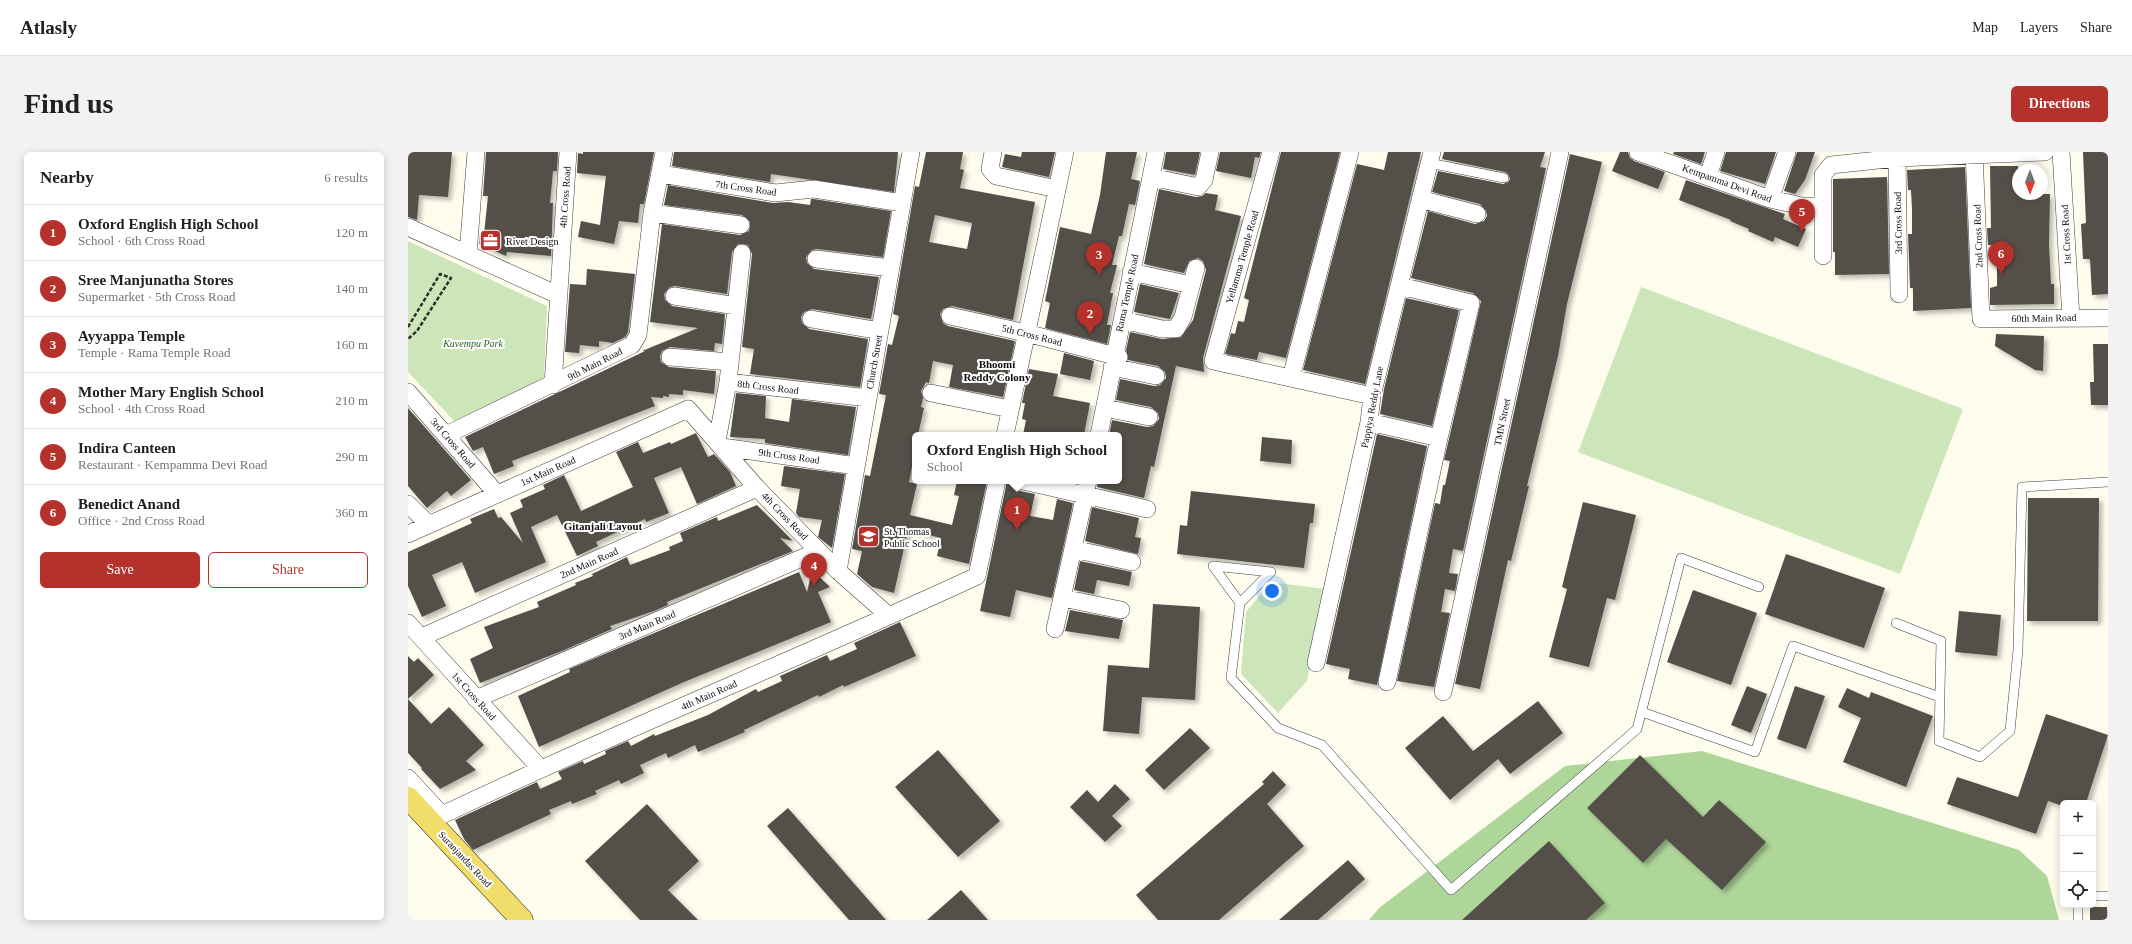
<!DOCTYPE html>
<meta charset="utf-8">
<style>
body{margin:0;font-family:"Times New Roman",serif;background:#f2f2f2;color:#202124}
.controls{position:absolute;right:12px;bottom:12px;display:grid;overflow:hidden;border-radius:6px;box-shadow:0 2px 10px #0003}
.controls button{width:36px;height:36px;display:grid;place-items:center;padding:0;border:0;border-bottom:1px solid #e0e0e0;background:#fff;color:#202124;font:20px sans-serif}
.compass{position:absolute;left:1604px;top:12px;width:36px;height:36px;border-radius:50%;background:#fff;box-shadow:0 2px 10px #0003;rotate:180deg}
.you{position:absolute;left:864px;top:439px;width:14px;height:14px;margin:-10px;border:3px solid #fff;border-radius:50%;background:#1a73e8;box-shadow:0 0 0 6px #1a73e833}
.badge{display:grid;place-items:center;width:26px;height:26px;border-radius:50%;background:#b5322c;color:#fff;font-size:13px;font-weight:700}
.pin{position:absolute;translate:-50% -33px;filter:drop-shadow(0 1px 2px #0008)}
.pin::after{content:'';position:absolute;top:21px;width:14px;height:12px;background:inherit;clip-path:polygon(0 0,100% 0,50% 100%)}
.popup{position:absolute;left:504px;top:280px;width:210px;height:52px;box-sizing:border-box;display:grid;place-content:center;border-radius:6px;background:#fff;filter:drop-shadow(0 1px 3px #0005);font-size:13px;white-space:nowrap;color:#757577}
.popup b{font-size:15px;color:#202124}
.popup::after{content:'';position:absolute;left:50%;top:100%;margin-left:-8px;border:8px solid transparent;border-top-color:#fff}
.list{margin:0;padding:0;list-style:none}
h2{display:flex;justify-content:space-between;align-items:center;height:52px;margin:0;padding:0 16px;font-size:17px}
h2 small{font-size:13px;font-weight:400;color:#757577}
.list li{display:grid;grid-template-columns:26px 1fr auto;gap:12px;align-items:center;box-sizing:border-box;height:56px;padding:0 16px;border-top:1px solid #e0e0e0}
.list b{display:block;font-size:15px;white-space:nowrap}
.list p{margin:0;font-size:13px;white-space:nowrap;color:#757577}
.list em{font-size:13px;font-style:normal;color:#757577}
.actions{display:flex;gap:8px;padding:12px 16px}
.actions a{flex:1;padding:9px 0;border:1px solid #b5322c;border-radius:6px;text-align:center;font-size:14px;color:#b5322c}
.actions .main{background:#b5322c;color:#fff}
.icon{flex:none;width:22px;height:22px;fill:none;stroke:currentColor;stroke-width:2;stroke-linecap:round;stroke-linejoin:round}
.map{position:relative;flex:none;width:1700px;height:768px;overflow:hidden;border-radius:6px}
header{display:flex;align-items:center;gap:24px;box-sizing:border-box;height:56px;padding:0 20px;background:#fff;border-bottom:1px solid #e0e0e0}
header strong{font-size:19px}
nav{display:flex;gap:22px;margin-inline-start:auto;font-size:14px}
.intro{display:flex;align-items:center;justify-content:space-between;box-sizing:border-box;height:96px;padding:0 24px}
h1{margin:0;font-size:28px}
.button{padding:10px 18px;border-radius:6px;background:#b5322c;color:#fff;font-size:14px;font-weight:700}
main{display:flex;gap:24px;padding:0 24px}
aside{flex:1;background:#fff;border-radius:6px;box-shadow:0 2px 10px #0003}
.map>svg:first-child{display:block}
.green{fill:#cce6b9}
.forest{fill:#afd699}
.building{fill:#554f4a;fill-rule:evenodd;filter:url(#shadow)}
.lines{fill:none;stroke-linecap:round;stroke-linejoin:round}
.lane-casing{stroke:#404040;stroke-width:10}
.street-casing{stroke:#404040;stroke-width:18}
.primary-casing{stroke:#1e1e1e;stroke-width:23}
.path{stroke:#2f2f2f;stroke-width:2.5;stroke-dasharray:4 2;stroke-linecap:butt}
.lane{stroke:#fff;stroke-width:9}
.street{stroke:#fff;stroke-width:17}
.primary{stroke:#f1dd6a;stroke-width:22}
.labels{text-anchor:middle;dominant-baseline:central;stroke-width:4;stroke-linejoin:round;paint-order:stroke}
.street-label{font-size:10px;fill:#0d0d0d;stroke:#fff}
.poi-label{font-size:10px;fill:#0d0d0d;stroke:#fff;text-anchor:start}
.park-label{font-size:10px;font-style:italic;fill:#286121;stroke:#fff}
.neighbourhood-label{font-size:11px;font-weight:bold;fill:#0d0d0d;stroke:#fff}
</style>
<header>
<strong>Atlasly</strong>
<nav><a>Map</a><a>Layers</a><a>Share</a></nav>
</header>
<div class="intro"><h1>Find us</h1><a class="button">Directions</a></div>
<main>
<aside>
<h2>Nearby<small>6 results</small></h2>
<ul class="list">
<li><span class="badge">1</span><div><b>Oxford English High School</b><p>School · 6th Cross Road</p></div><em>120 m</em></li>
<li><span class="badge">2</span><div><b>Sree Manjunatha Stores</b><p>Supermarket · 5th Cross Road</p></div><em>140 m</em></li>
<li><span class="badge">3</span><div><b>Ayyappa Temple</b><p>Temple · Rama Temple Road</p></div><em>160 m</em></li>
<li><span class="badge">4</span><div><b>Mother Mary English School</b><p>School · 4th Cross Road</p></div><em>210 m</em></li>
<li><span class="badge">5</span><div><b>Indira Canteen</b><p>Restaurant · Kempamma Devi Road</p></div><em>290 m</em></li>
<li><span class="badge">6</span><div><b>Benedict Anand</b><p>Office · 2nd Cross Road</p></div><em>360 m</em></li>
</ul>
<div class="actions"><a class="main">Save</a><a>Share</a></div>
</aside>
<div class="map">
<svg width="1700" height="768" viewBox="0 0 1700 768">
<defs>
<filter id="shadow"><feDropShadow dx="3.5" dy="3.5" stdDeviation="2" flood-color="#0004"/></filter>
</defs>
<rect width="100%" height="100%" fill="#fefced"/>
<path class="green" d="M 0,89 L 139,154 L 136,227 L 49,272 L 0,220 Z
M 1233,135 L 1555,257 L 1492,422 L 1170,300 Z
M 863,430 L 917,437 L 899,529 L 870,561 L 833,522 L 838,460 Z"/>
<path class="forest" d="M 1294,599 L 1611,698 L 1639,724 L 1651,768 L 961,768 L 971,756 L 1157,614 Z"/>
<path class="building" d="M 0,0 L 44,0 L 40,45 L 11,43 L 9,68 L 0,65 Z
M 78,0 L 150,0 L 149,19 L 145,19 L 142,51 L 145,51 L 143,104 L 99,100 L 98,104 L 71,92 L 72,82 L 76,82 L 80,44 L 75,44 Z
M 175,0 L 246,0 L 236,52 L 232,52 L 230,71 L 211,69 L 206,92 L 170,85 L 173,69 L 192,73 L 198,24 L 169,21 L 170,1 L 175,2 Z
M 266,0 L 490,0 L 486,40 L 363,22 L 362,30 L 264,14 Z
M 518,0 L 555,0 L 552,17 L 556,18 L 552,36 L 627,50 L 605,168 L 544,154 L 535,157 L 532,162 L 535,171 L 540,174 L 607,189 L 595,245 L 541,235 L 545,213 L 525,209 L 521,231 L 518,230 L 513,239 L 515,246 L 513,255 L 516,256 L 510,283 L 507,283 L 507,299 L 501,330 L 509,332 L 502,363 L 544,373 L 551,344 L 546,343 L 549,329 L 579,329 L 561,412 L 529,404 L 533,386 L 500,378 L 486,441 L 464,435 L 449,422 L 454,399 L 444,397 L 457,323 L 462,324 L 478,243 L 471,242 L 480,192 L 484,193 L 491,164 L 485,162 L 507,34 L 511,35 ZM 527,63 L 564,71 L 559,97 L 521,90 Z
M 614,0 L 647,0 L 641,25 L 594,15 L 597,2 L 613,5 Z
M 698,0 L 729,0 L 723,27 L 732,29 L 727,53 L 721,52 L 714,84 L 711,84 L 704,113 L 709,113 L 702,141 L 705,141 L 699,173 L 703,173 L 699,192 L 637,176 L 642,151 L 637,149 L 652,75 L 683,82 L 692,43 Z
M 758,0 L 792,0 L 787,23 L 755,17 Z
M 812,0 L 853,0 L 851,6 L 847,5 L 843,26 L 808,19 Z
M 873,0 L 932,0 L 878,206 L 851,200 L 849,208 L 817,202 L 823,181 L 827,182 L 830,169 L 836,170 L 841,148 L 836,146 Z
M 980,0 L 1013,0 L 957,232 L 895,218 L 949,12 L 976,18 Z
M 1036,0 L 1137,0 L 1132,15 L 1138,16 L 1055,399 L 1045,397 L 1041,421 L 1050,422 L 1047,439 L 1037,437 L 1033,460 L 1042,461 L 1026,535 L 989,529 L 1027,351 L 1032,352 L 1035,333 L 1037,333 L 1042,309 L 1036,308 L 1073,149 L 1065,141 L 1003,126 L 1020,59 L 1067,72 L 1076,69 L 1079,64 L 1078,59 L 1072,52 L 1024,40 L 1030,19 L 1095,32 L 1100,30 L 1102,27 L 1100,22 L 1097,20 L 1034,7 Z
M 1212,0 L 1220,0 L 1222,6 L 1226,9 L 1257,20 L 1250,37 L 1204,19 Z
M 1266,0 L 1297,0 L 1293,12 L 1265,2 Z
M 1318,0 L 1368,0 L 1357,32 L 1312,19 Z
M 1389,0 L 1407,0 L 1397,28 L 1387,42 L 1376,39 Z
M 1675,0 L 1700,0 L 1700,142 L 1684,143 L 1682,107 L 1675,107 L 1673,72 L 1678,71 Z
M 1162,2 L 1194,10 L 1159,152 L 1150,204 L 1119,334 L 1121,334 L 1103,409 L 1100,408 L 1072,537 L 1047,532 Z
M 1582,14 L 1610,14 L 1610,42 L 1642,42 L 1641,93 L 1643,132 L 1646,132 L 1646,152 L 1582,153 L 1582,136 L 1589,134 L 1589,111 L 1584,111 L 1584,93 L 1580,93 L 1579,76 L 1583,76 Z
M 1557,15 L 1563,156 L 1505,159 L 1505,136 L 1502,136 L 1500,82 L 1504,82 L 1504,57 L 1503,38 L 1500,38 L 1499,18 Z
M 1479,25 L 1481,122 L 1427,123 L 1427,100 L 1425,100 L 1425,27 Z
M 1278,28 L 1377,62 L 1375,67 L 1398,77 L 1390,95 L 1367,85 L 1365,90 L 1340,79 L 1341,77 L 1322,69 L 1323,68 L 1271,48 Z
M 260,33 L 365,51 L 380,50 L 402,53 L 403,47 L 406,47 L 483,59 L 475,105 L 409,97 L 404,98 L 398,105 L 399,111 L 406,117 L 471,125 L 463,167 L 404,157 L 396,160 L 393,165 L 394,171 L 401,177 L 460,187 L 452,235 L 342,222 L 346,197 L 334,195 L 344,102 L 340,93 L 330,92 L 324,100 L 319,142 L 267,134 L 262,135 L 256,142 L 257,148 L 264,154 L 317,162 L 314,192 L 307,191 L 306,199 L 262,195 L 254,199 L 252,204 L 253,210 L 261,215 L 308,219 L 306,242 L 275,238 L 275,243 L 261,242 L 261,245 L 255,244 L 255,246 L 243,245 L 247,254 L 104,309 L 106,314 L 86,322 L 75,295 L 65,299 L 57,285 L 237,199 L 234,199 L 290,176 L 242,170 L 254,72 L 332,83 L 341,79 L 342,70 L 334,63 L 256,53 Z
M 751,37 L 788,45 L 794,44 L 798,41 L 810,43 L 807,58 L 833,64 L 795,206 L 796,220 L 768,214 L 746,315 L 743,314 L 736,346 L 689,335 L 690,329 L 711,329 L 711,283 L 701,283 L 704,268 L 739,275 L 745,274 L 751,267 L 750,261 L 743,255 L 708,248 L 712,227 L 746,234 L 752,233 L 758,226 L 757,220 L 750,214 L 720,208 L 718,198 L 722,180 L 754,187 L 773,185 L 785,168 L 798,118 L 795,109 L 790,106 L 781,109 L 776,121 L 736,112 Z
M 179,117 L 227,122 L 220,180 L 217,185 L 205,191 L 191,189 L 191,195 L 172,193 L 171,201 L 157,200 L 162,132 L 178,133 Z
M 732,132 L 771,141 L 762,167 L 726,160 Z
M 998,146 L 1051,158 L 1024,274 L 972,262 L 976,237 Z
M 1588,182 L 1636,184 L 1635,219 L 1627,218 L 1587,194 Z
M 1685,192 L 1700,192 L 1700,253 L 1683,253 L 1682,230 L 1686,230 Z
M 656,201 L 686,209 L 682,228 L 652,222 Z
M 621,217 L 650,222 L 645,244 L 682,251 L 676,283 L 615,283 L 618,268 L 614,267 L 617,251 L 614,251 Z
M 328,241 L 358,244 L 357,266 L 381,270 L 384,247 L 448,255 L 440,303 L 357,291 L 357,287 L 322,285 Z
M 0,256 L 63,328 L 43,344 L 39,339 L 19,356 L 0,334 Z
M 288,281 L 300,305 L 306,302 L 322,320 L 328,334 L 289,352 L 273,315 L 246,326 L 261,361 L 238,370 L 237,367 L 188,390 L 190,394 L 169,404 L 149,363 L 123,375 L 138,410 L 67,441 L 54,410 L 24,423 L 38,454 L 14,465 L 0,434 L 0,400 L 64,371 L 62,367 L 86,357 L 90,366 L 93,365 L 115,391 L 102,361 L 115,355 L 112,348 L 137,337 L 135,333 L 156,323 L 173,359 L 225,335 L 208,300 L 230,290 L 235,301 L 262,290 L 263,292 Z
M 969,282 L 1019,294 L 969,533 L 940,527 L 942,517 L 918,512 Z
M 854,285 L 884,288 L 883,312 L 852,309 Z
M 376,314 L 437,322 L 424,396 L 410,385 L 414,368 L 391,365 L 388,361 L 392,337 L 373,334 Z
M 599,329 L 605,330 L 608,336 L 612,339 L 627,342 L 622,364 L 645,368 L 649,347 L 665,351 L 644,446 L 608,438 L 602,465 L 572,459 Z
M 783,339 L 907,352 L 905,371 L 902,371 L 896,416 L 769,402 L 772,373 L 779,374 Z
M 1620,346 L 1691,346 L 1690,469 L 1619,469 Z
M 1175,350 L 1228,363 L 1207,448 L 1199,446 L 1181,515 L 1141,505 L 1159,437 L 1154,435 Z
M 349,353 L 385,389 L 372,386 L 385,399 L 259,450 L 260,453 L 246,459 L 202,474 L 204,477 L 154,499 L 72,531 L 62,507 L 85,496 L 76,475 L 131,455 L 129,450 L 168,433 L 167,431 L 185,424 L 184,422 L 219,405 L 222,413 L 262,398 L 261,395 L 275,389 L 272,381 L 309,365 L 310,369 Z
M 684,355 L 731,366 L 727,385 L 733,386 L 730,402 L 677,389 Z
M 1378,402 L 1477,436 L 1456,496 L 1357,462 Z
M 672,409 L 724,420 L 721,434 L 689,428 L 686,442 L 666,438 Z
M 404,418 L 422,435 L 410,440 L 423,470 L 276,530 L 131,595 L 110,544 L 162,520 L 161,517 L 391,420 L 399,440 Z
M 1285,438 L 1349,461 L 1323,533 L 1259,510 Z
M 745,452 L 792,455 L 787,548 L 734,545 L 731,582 L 695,579 L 700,513 L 741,516 Z
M 662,458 L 715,468 L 711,487 L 657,479 Z
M 1551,459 L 1593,463 L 1589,504 L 1547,500 Z
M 492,470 L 508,504 L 436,535 L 435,533 L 411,545 L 410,543 L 336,578 L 337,580 L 290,600 L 287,593 L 260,606 L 258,601 L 232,613 L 236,621 L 213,632 L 211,628 L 187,639 L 189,642 L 164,652 L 163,649 L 141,658 L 143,662 L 65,698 L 56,687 L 47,668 L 129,630 L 132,637 L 154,627 L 150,620 L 175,609 L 176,612 L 198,602 L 197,599 L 220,589 L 223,594 L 246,582 L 247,584 L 300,563 L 348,537 L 350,540 L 374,529 L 372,524 L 419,503 L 422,509 L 449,497 L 446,491 Z
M 0,504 L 6,510 L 10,506 L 26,523 L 0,547 Z
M 1339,534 L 1359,542 L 1343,581 L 1323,573 Z
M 1387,534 L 1417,544 L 1398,597 L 1369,587 Z
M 1439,536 L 1461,546 L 1463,540 L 1525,564 L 1498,635 L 1435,610 L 1453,566 L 1430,555 Z
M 0,547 L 23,572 L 41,555 L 76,593 L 58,609 L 68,618 L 32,637 L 13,617 L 14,616 L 0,601 Z
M 1130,549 L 1155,581 L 1102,622 L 1090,607 L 1042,648 L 997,596 L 1035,564 L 1065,599 Z
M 1638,562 L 1700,583 L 1678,651 L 1655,651 L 1655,654 L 1640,649 L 1628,682 L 1539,652 L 1549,625 L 1610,645 Z
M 782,576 L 802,596 L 756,638 L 737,618 Z
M 530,598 L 592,669 L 550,705 L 487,635 Z
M 1232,603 L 1295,665 L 1311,648 L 1358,690 L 1314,738 L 1258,687 L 1235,711 L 1179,656 Z
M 865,619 L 878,633 L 859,652 L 896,694 L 811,768 L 750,768 L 728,743 L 856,632 L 854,630 Z
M 707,632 L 722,647 L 704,664 L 714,674 L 697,690 L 662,655 L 679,638 L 690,650 Z
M 239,652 L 291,709 L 260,738 L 290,768 L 232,768 L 177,709 Z
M 380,656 L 478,768 L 441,768 L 359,674 Z
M 1141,689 L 1197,751 L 1178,768 L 1054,768 Z
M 940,708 L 957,727 L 910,768 L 871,768 Z
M 553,738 L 580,768 L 519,768 Z
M 1682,755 L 1699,755 L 1699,768 L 1682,768 Z"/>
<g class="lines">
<defs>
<path id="lane" d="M 1021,11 L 1096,26
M 832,451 L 863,420 L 805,414 L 832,451 L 823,526 L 870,576 L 914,593 L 1043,738 L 1229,577 L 1273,406 L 1351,435
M 1488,471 L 1533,489 L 1531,589 L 1572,605 L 1602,579 L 1610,498 L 1614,335 L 1700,330
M 1234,560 L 1347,600 L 1385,494 L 1532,545
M 1685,744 L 1700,744
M 1670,753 L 1670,768"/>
<path id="street" d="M 585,0 L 582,17 L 588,24 L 649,37
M 863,0 L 805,209 L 964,244
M 1230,0 L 1362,47 L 1394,54 L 1415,54 L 1415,23 L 1423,13 L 1489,6 L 1637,0
M 1489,0 L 1491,142
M 1566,0 L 1573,167 L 1700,166
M 1653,0 L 1663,166
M 253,22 L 367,41 L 406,37 L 494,51
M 1300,24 L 1308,0
M 743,25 L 790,35 L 796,28 L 802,0
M 1012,47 L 1069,62
M 1362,47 L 1379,0
M 1415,54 L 1415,104
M 244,61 L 333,73
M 0,75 L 150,143
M 60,102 L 68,0
M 408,107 L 482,116
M 723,120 L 783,133
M 992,134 L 1063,151 L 1031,286
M 266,144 L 328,154
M 542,164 L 618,181 L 711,205
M 403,167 L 472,179
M 714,168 L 754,177 L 768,177 L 775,165 L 788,116
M 262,205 L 322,210
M 704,215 L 748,224
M 883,226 L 942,0
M 320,230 L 334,101
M 145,233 L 160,0
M 0,240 L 89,342
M 523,241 L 602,257
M 697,256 L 741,265
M 961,270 L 1031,286 L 979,530
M 38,283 L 224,193 L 230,183 L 244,61 L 256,0
M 597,283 L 657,0
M 691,283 L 748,0
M 309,289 L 320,230 L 460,246
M 314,295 L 448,314
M 615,329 L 739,357
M 0,352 L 21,373
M 0,382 L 280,257 L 349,336 L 430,419 L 481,464
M 665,397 L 724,410
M 430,419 L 503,0
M 654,446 L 713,458
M 0,471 L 132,616
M 647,477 L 680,329
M 14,485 L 349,336
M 908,511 L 961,270 L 964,244 L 1024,0
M 1035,540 L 1152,0
M 68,547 L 410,399
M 0,626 L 34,663 C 210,579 392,506 569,424 L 589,329"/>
<path id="primary" d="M 0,646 L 114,768"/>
</defs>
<use href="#lane" class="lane-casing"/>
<use href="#street" class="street-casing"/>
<use href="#primary" class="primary-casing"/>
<path class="path" d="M 0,175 L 32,122 L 43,126 L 9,179 L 0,187"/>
<use href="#lane" class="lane"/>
<use href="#street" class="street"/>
<use href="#primary" class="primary"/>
</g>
<defs>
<symbol id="office-square" viewBox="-11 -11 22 22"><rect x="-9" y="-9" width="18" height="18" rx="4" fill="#b5322c" stroke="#fff"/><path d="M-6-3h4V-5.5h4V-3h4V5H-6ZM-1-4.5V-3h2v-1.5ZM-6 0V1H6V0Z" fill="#fff"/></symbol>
<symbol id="school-square" viewBox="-11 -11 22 22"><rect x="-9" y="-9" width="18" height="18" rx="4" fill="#b5322c" stroke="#fff"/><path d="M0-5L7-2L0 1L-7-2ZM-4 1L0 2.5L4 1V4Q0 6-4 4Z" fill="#fff"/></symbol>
</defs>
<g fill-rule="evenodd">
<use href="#office-square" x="70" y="76" width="25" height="25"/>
<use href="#school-square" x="448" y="372" width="25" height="25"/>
</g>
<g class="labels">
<g class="street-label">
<text transform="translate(1319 31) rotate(20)">Kempamma Devi Road</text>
<text transform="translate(338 36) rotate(8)">7th Cross Road</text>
<text transform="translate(157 45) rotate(-86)">4th Cross Road</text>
<text transform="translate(1490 71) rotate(-91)">3rd Cross Road</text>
<text transform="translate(1658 83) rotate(-93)">1st Cross Road</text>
<text transform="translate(1570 84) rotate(-92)">2nd Cross Road</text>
<text transform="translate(834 105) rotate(-74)">Yellamma Temple Road</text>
<text transform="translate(719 141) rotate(-78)">Rama Temple Road</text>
<text transform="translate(1636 166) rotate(-1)">60th Main Road</text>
<text transform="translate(624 183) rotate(14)">5th Cross Road</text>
<text transform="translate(466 210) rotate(-80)">Church Street</text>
<text transform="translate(187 212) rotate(-27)">9th Main Road</text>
<text transform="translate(360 235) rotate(7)">8th Cross Road</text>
<text transform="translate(964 255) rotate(-79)">Pappiya Reddy Lane</text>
<text transform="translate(1094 270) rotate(-78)">TMN Street</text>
<text transform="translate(45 291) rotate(49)">3rd Cross Road</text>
<text transform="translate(381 304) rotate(8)">9th Cross Road</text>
<text transform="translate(140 319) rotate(-24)">1st Main Road</text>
<text transform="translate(377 364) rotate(46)">4th Cross Road</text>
<text transform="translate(181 411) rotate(-24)">2nd Main Road</text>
<text transform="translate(239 473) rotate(-23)">3rd Main Road</text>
<text transform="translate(301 543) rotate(-24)">4th Main Road</text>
<text transform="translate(66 544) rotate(48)">1st Cross Road</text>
<text transform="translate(57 707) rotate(47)">Suranjandas Road</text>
</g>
<g class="poi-label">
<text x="98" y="89">Rivet Design</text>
<text x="476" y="379">St. Thomas<tspan x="476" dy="12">Public School</tspan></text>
</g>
<g class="park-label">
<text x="65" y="191">Kuvempu Park</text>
</g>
<g class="neighbourhood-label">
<text x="589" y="212">Bhoomi<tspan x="589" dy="13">Reddy Colony</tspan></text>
<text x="195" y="374">Gitanjali Layout</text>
</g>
</g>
</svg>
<div class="controls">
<button>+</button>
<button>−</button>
<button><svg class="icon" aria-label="locate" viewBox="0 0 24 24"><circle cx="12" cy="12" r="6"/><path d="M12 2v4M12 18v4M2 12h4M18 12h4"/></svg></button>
</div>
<svg class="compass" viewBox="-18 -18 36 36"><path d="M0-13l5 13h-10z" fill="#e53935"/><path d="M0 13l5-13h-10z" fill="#757577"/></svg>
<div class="you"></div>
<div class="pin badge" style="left:609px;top:378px">1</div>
<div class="popup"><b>Oxford English High School</b>School</div>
<div class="pin badge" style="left:682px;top:182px">2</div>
<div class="pin badge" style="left:691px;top:123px">3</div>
<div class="pin badge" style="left:406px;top:434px">4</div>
<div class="pin badge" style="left:1394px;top:80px">5</div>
<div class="pin badge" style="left:1593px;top:122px">6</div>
</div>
</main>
